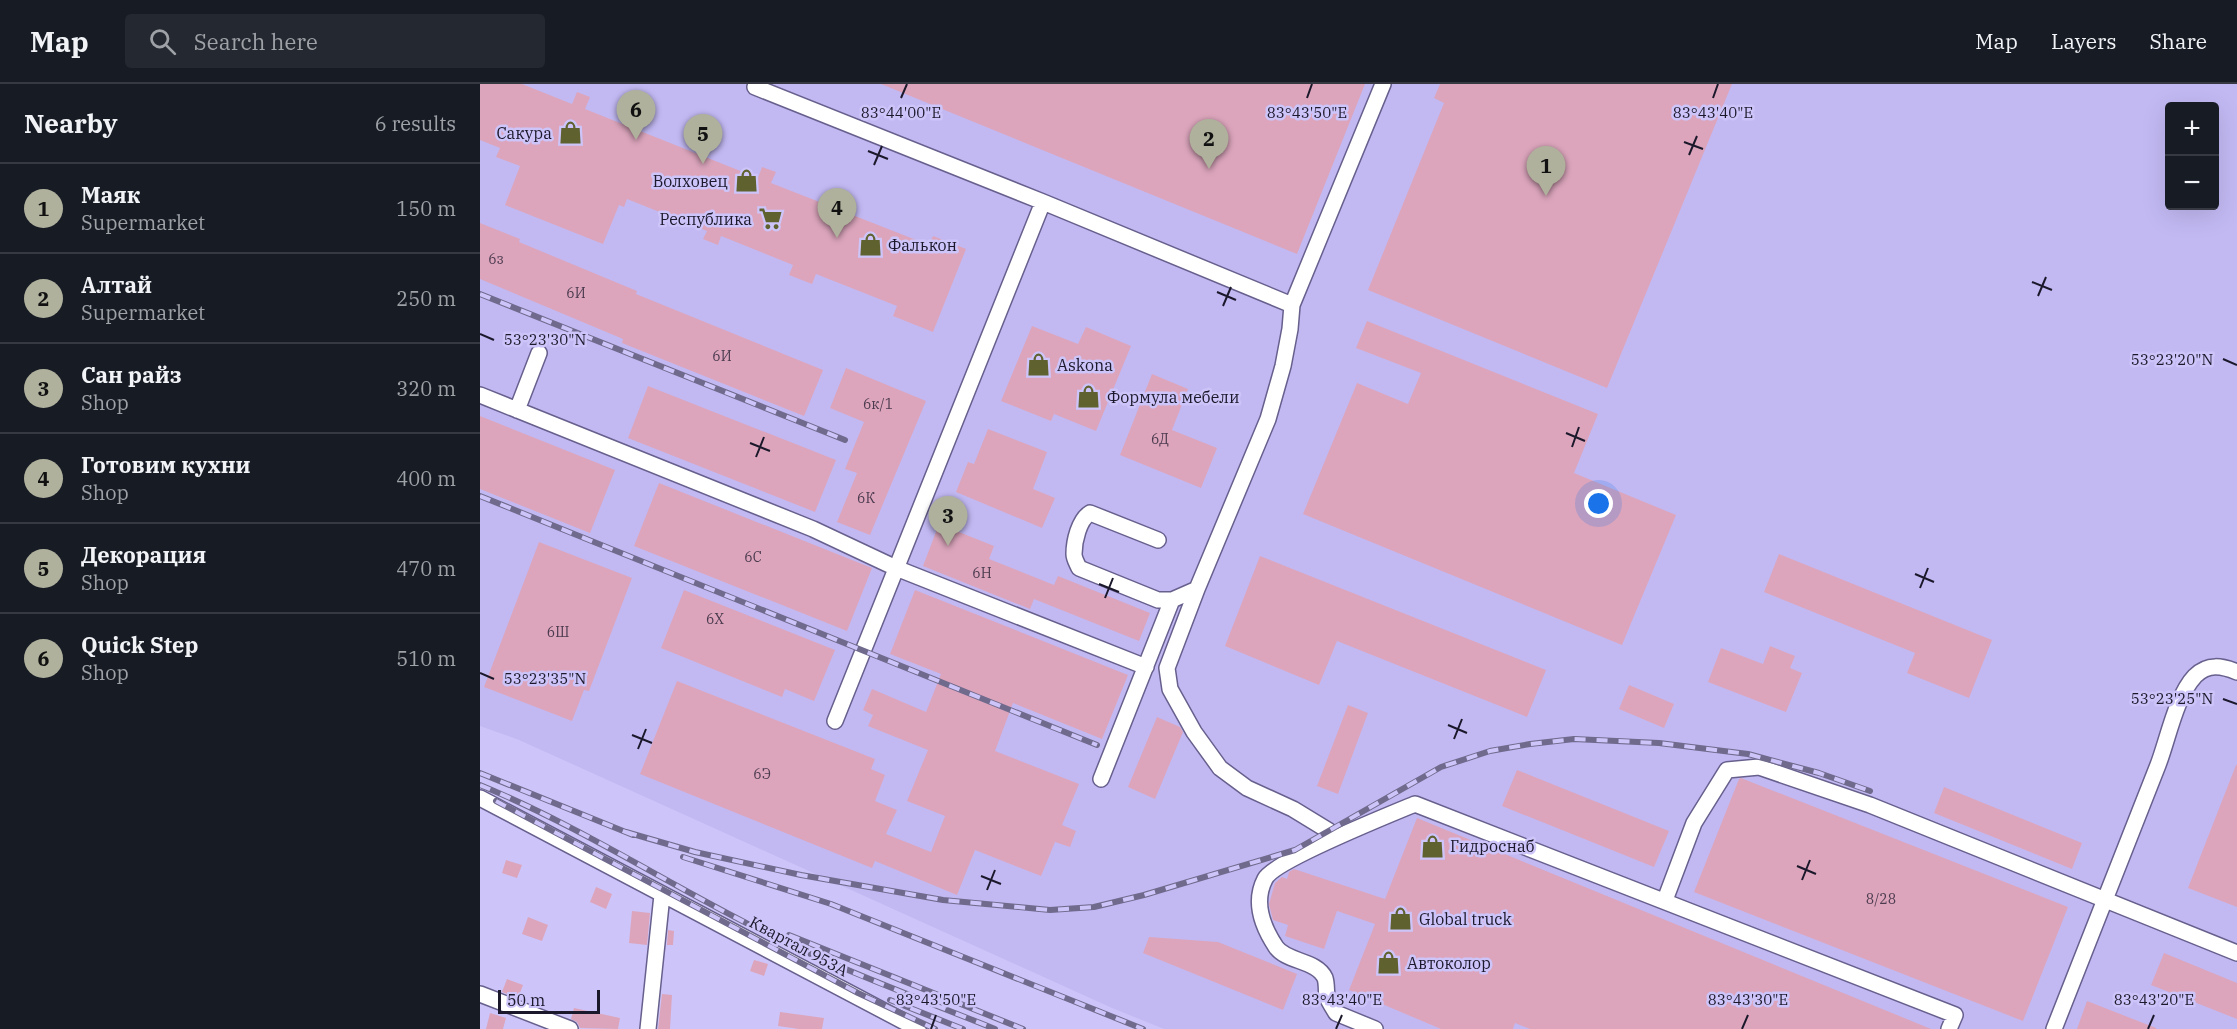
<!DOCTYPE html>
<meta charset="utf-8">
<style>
body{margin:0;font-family:"IBM Plex Serif",serif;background:#242831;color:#f1f3f6}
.controls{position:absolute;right:18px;top:18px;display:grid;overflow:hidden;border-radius:6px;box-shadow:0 6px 24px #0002}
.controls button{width:54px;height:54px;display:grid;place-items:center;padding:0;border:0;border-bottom:2px solid #363941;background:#171b24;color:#f1f3f6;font:30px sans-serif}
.scale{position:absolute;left:18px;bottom:15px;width:102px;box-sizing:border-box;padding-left:6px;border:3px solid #1c182b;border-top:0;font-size:16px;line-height:21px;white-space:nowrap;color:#1c182b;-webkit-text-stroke:4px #cdc5f9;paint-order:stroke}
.you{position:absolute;left:1119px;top:420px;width:21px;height:21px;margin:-15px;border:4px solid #fff;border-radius:50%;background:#1a73e8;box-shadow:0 0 0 9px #1a73e833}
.badge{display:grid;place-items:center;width:39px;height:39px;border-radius:50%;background:#afb19c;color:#111;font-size:20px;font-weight:700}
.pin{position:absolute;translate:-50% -50px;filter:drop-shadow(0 2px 3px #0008)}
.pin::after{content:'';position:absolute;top:32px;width:21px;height:18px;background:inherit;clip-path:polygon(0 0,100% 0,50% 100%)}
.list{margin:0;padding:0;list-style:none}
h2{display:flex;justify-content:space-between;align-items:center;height:78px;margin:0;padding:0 24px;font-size:26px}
h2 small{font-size:20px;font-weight:400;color:#9ea1a6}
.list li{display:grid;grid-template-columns:39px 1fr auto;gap:18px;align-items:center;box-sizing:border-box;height:90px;padding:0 24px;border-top:2px solid #363941}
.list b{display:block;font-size:22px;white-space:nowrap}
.list p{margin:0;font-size:20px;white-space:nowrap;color:#9ea1a6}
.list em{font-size:20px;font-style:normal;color:#9ea1a6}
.icon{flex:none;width:33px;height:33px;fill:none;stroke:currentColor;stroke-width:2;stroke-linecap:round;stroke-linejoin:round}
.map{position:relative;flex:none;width:1757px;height:945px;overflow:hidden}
header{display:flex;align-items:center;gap:36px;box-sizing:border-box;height:84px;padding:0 30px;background:#171b24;border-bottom:2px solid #363941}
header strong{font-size:28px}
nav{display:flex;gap:33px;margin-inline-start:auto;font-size:21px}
.search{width:420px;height:54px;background:#242831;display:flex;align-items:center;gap:15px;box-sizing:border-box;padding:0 21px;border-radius:6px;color:#9ea1a6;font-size:22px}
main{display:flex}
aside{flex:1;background:#171b24}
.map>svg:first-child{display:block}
.built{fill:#c2b9f3;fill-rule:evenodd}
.building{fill:#dca5bc}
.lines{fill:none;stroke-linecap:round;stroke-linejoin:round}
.minor-casing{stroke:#67608d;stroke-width:18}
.minor{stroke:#fff;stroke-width:15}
.rail-casing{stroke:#706a8d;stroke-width:6}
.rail{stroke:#cdc5f9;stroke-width:4;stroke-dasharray:11;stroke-linecap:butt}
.ticks{fill:none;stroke:#1c182b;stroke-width:2}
.labels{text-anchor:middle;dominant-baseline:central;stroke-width:5;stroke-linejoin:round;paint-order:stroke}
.number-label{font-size:14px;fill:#4c3b4f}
.poi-label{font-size:16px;fill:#1c182b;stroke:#cdc5f9;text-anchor:start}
.street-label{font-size:16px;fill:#1c182b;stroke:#cdc5f9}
.ticks-label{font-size:15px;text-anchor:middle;fill:#1c182b;stroke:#cdc5f9;stroke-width:5;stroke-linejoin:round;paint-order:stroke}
</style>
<header>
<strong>Map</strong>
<div class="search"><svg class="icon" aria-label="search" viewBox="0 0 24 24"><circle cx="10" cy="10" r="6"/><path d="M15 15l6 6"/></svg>Search here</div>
<nav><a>Map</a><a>Layers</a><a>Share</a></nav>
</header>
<main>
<aside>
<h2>Nearby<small>6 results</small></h2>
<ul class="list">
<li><span class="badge">1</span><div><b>Маяк</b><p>Supermarket</p></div><em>150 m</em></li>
<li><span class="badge">2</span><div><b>Алтай</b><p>Supermarket</p></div><em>250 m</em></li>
<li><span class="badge">3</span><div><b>Сан райз</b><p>Shop</p></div><em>320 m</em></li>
<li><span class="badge">4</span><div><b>Готовим кухни</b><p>Shop</p></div><em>400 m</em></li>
<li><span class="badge">5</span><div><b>Декорация</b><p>Shop</p></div><em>470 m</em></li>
<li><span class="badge">6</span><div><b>Quick Step</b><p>Shop</p></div><em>510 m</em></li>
</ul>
</aside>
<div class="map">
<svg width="1757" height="945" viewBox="0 0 1757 945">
<rect width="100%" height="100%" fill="#cdc5f9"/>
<path class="built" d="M 0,0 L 1757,0 L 1757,945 L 684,945 L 632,924 L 39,656 L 0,642 ZM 1690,22 L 1734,22 L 1734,122 L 1690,122 Z"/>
<path class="building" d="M 0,0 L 42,0 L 92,20 L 97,8 L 110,13 L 105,25 L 278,94 L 282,83 L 296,88 L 291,99 L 449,161 L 453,152 L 486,165 L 453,248 L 413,232 L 417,222 L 336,190 L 332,200 L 309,191 L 313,181 L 241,152 L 238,161 L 223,155 L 227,147 L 147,115 L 144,123 L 139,121 L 123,160 L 25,121 L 40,82 L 16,73 L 20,64 L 0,56 Z
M 401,0 L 885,0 L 817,170 Z
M 960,0 L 1252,0 L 1127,304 L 888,206 L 964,19 L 954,14 Z
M 0,139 L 40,155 L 39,158 L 157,207 L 156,210 L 343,286 L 324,332 L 142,259 L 143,255 L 0,195 Z
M 887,237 L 1118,330 L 1094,389 L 1196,431 L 1142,561 L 823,430 L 877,299 L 928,320 L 941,289 L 876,264 Z
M 552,242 L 598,260 L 606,243 L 651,262 L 616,347 L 574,330 L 571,337 L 521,317 Z
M 366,284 L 446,317 L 390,451 L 357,438 L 377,389 L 365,385 L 384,338 L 350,324 Z
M 672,290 L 708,305 L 692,346 L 737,364 L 721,404 L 640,371 Z
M 168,302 L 356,376 L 335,428 L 148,354 Z
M 0,332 L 135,386 L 110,449 L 0,405 Z
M 508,345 L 567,368 L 553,405 L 575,414 L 562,444 L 476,408 L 488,378 L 494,380 Z
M 179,399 L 392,484 L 367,547 L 154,462 Z
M 459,440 L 514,462 L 509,475 L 574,501 L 578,492 L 670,529 L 659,557 L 554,515 L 550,525 L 443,482 Z
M 59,458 L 152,494 L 109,607 L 104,606 L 92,637 L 4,603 Z
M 1299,470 L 1512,556 L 1489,614 L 1427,589 L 1435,569 L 1284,508 Z
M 780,472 L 1066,586 L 1047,633 L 857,557 L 839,601 L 745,562 Z
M 204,506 L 355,566 L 334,617 L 305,605 L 302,613 L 181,564 Z
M 435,506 L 648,591 L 622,655 L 533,619 L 515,667 L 599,700 L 582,741 L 596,747 L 590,763 L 575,758 L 561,792 L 495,766 L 477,811 L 395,777 L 392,784 L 160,690 L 197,597 L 395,675 L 391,685 L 405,691 L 395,717 L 417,726 L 406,750 L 451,768 L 465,732 L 427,717 L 448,666 L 388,642 L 393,631 L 383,626 L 392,605 L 446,628 L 461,590 L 410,570 Z
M 1290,562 L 1315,572 L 1310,584 L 1322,589 L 1306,628 L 1228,598 L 1241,564 L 1283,580 Z
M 1149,601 L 1194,620 L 1184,644 L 1139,625 Z
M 868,621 L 888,629 L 858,710 L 837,702 Z
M 677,633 L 700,643 L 703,648 L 675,715 L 648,703 Z
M 1756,681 L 1757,681 L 1757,823 L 1708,804 Z
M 1037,686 L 1189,747 L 1174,783 L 1022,722 Z
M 1261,694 L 1588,823 L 1543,937 L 1214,808 L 1259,695 Z
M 1464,703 L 1602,759 L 1592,785 L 1454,729 Z
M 937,734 L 1451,945 L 1050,945 L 1035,939 L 1033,945 L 961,945 L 869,906 L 895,840 L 857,827 L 844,865 L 805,852 L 808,841 L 793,836 L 789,820 L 795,799 L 802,793 L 807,795 L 809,788 L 814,785 L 905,815 Z
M 26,776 L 42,781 L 37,794 L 22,789 Z
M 116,803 L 132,810 L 126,825 L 110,818 Z
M 152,827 L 170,829 L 167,861 L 149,859 Z
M 48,833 L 68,841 L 62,857 L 42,850 Z
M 188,846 L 194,847 L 193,861 L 187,861 Z
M 669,853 L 738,858 L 817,890 L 803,926 L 663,869 Z
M 1684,869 L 1757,899 L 1757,935 L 1671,901 Z
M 274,876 L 288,880 L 284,892 L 270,887 Z
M 27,895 L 43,901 L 38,914 L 22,908 Z
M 182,910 L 192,911 L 190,945 L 178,945 Z
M 1607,917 L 1676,944 L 1676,945 L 1597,945 Z
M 94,924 L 140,934 L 138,945 L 100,944 L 97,938 L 91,935 Z
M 300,928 L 344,934 L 342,945 L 319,945 L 298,942 Z
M 10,929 L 26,934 L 23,945 L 6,945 Z"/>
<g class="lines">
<defs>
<path id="minor" d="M 276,0 L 275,3 L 563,118 L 812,221 L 903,0
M 812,221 L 810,245 L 803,282 L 788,335 L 717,505 L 687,584 L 690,605 L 714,648 L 740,684 L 767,704 L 813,725 L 849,747 L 851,756
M 0,311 L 333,445 L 416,484 L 666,583
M 37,326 L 59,269
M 678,456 L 610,429 C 599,436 594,457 594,470 C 594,475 597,479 599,484 L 678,516 L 692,516 L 717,505
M 355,637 L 563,118
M 621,695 L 692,516
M 0,714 L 438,945
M 1185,816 L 1214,739 L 1247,686 L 1279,683 L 1390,721 L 1757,869
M 0,910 L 90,945
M 168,945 L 182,811
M 895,945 L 856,929 C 853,924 849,918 847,913 C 846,907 847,900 845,894 C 837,876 806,878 796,863 C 782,842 773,818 785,795 C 794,777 911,730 935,720 L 1475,931 L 1469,945
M 1574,945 C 1609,857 1644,769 1678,681 C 1688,655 1696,612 1715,592 C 1728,579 1742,582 1757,588"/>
</defs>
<use href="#minor" class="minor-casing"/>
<use href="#minor" class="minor"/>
<defs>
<path id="rail" d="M 0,210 L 365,356
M 0,412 L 617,661
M 0,689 L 153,751
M 0,701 C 102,743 194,804 292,852 C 364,887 441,915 515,945
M 16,717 L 378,909 L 455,945
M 146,748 L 215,768 L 321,791 L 463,816 L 570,826 L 614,823 L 664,811 L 815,766 L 961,683 L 1010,667 L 1050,660 L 1094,655 L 1179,659 L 1268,670 L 1339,689 L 1390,707
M 203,773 L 351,820 L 663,945
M 309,851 L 543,945
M 410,916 L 483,945"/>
</defs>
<use href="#rail" class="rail-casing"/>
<use href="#rail" class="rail"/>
</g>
<path class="ticks" d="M 421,14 L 427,0M 827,14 L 832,0M 1233,14 L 1238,0M 1204,58 L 1223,65M 388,67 L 408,75M 1209,71 L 1217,52M 394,81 L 402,62M 1552,198 L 1572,206M 737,208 L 756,216M 1558,212 L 1566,193M 743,222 L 751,203M 0,250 L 14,256M 1743,275 L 1757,281M 1086,349 L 1105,357M 270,359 L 290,367M 1092,363 L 1099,343M 276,373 L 284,353M 1435,490 L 1454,498M 619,500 L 639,508M 1440,504 L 1448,484M 625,514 L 633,494M 0,589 L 14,595M 1743,615 L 1757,620M 968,641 L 987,649M 152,651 L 172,659M 974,655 L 982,635M 158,665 L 166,645M 1317,782 L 1336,790M 501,792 L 521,800M 1322,796 L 1330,776M 507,806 L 515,786M 451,945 L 456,931M 856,945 L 862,931M 1262,945 L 1268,931M 1668,945 L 1674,931"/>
<defs>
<symbol id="shop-bare" viewBox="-9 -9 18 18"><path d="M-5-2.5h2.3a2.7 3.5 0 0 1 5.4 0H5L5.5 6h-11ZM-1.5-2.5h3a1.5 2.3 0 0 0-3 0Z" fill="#5f612f" stroke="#cdc5f9" stroke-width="2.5" paint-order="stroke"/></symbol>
<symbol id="supermarket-bare" viewBox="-9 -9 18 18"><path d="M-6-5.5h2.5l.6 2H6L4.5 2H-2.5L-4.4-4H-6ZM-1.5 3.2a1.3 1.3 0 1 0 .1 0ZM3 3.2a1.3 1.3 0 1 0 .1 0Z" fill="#5f612f" stroke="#cdc5f9" stroke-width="2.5" paint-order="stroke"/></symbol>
</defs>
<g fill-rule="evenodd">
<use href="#shop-bare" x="74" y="32" width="33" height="33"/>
<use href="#shop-bare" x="250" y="80" width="33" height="33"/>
<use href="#supermarket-bare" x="274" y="118" width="33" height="33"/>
<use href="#shop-bare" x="374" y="144" width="33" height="33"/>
<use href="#shop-bare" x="542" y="264" width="33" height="33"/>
<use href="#shop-bare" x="592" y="296" width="33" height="33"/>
<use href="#shop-bare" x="936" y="746" width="33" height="33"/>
<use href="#shop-bare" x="904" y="818" width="33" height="33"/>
<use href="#shop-bare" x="892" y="862" width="33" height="33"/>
</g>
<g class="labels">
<g class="number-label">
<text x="16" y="175">6з</text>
<text x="96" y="209">6И</text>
<text x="242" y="272">6И</text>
<text x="398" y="320">6к/1</text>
<text x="680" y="355">6Д</text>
<text x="386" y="414">6К</text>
<text x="273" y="473">6С</text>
<text x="502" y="489">6Н</text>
<text x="235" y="535">6Х</text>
<text x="78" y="548">6Ш</text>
<text x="282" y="690">6Э</text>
<text x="1401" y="815">8/28</text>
</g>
<g class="poi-label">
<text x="72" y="49" text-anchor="end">Сакура</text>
<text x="248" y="97" text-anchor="end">Волховец</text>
<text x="272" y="135" text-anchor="end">Республика</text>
<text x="408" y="161">Фалькон</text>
<text x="577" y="281">Askona</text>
<text x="627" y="313">Формула мебели</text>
<text x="970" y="762">Гидроснаб</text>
<text x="939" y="835">Global truck</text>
<text x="927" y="879">Автоколор</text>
</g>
<g class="street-label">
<text transform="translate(319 862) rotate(28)">Квартал 953А</text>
</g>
</g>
<g class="ticks-label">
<text x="827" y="34">83°43'50"E</text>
<text x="421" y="34">83°44'00"E</text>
<text x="1233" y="34">83°43'40"E</text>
<text x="65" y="261">53°23'30"N</text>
<text x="1692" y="281">53°23'20"N</text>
<text x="65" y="600">53°23'35"N</text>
<text x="1692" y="620">53°23'25"N</text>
<text x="456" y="921">83°43'50"E</text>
<text x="862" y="921">83°43'40"E</text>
<text x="1268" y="921">83°43'30"E</text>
<text x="1674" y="921">83°43'20"E</text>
</g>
</svg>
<div class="controls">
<button>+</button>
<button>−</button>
</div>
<div class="scale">50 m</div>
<div class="you"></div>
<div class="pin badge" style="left:1066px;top:112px">1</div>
<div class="pin badge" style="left:729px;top:85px">2</div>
<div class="pin badge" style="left:468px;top:462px">3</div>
<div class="pin badge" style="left:357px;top:154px">4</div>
<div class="pin badge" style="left:223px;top:80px">5</div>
<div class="pin badge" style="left:156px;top:56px">6</div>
</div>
</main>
